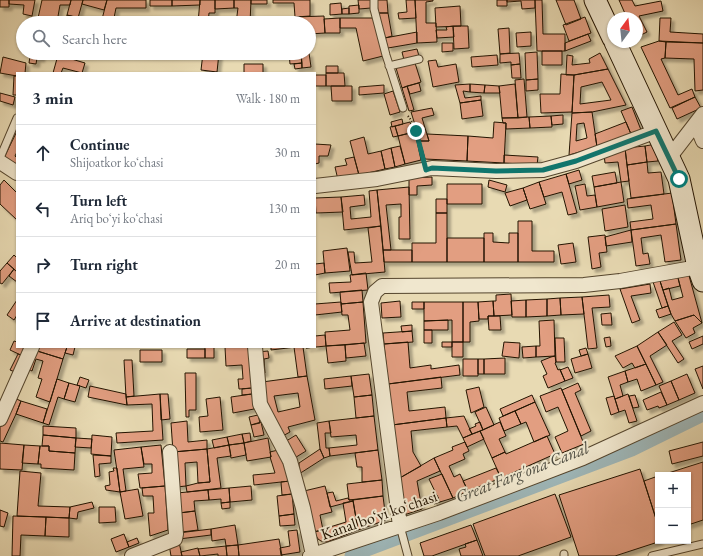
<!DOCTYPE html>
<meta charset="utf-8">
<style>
body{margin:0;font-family:"EB Garamond",serif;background:#f6f6f7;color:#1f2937}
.controls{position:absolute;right:12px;bottom:12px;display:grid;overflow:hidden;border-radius:0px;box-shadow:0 1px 3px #0004}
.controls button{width:36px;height:36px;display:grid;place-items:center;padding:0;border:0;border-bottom:1px solid #e0e1e3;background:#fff;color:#1f2937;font:20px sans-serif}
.compass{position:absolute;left:607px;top:12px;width:36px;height:36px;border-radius:50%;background:#fff;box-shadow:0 1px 3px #0004;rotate:15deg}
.stop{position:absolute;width:12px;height:12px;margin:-9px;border:3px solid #0f766e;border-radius:50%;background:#fff}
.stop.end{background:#0f766e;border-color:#fff;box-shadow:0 1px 4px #0008}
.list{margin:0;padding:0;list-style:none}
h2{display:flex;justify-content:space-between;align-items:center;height:52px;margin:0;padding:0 16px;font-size:17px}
h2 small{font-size:13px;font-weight:400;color:#747a83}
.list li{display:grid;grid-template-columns:26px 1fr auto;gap:12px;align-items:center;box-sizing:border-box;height:56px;padding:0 16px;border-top:1px solid #e0e1e3}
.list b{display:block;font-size:15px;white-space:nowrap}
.list p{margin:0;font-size:13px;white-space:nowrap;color:#747a83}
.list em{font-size:13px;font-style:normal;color:#747a83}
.icon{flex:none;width:22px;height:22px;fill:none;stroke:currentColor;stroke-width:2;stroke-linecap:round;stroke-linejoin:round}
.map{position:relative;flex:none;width:703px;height:556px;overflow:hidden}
.search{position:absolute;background:#fff;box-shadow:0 1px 3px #0004;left:16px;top:16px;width:300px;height:44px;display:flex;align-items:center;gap:10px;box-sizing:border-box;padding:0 14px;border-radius:22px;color:#747a83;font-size:15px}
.panel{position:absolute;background:#fff;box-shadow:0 1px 3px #0004;left:16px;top:72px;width:300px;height:276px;border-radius:0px}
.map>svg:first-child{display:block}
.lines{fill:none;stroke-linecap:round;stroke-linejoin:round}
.canal{stroke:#9eb7b9;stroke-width:13}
.building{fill:#e29e81;stroke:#221300;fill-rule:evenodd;filter:url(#shadow)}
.lane-casing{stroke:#54452d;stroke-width:9}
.street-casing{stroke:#54452d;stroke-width:16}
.secondary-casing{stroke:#221300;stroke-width:23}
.path{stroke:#221300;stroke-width:2;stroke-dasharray:1 2;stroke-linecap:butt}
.lane{stroke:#f0e7ce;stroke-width:7}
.street{stroke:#f0e7ce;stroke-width:14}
.secondary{stroke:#f0e7ce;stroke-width:21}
.route{stroke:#0f766e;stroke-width:5}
.labels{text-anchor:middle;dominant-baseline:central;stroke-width:4;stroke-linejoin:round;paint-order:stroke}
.street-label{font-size:16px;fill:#221300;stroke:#f0e7ce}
.water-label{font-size:17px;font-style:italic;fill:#4d4c41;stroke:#f0e7ce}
</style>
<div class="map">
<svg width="703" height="556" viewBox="0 0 703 556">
<defs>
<filter id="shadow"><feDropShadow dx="3.5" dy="3.5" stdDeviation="1" flood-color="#0004"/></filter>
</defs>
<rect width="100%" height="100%" fill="#e8dab3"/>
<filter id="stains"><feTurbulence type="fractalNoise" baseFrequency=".005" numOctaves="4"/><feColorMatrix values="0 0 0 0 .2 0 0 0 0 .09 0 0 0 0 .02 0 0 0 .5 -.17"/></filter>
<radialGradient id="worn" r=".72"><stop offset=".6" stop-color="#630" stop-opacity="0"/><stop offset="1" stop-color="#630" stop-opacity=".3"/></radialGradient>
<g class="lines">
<path class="canal" d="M 351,556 L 632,450 L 703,415"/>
</g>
<path class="building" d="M 0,0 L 9,0 L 9,7 L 0,7 Z
M 9,0 L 35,0 L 32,16 L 23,14 L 24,5 L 9,4 Z
M 42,0 L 71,0 L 70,5 L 60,5 L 57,22 L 38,18 Z
M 71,0 L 83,0 L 78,18 L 67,15 Z
M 83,0 L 107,0 L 104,10 L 82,4 Z
M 107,0 L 146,0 L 146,8 L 116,8 L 113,23 L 101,23 Z
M 150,0 L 172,0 L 172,6 L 150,6 Z
M 172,0 L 200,0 L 200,5 L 172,6 Z
M 200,0 L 215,0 L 215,13 L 209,13 L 208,23 L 198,23 Z
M 215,0 L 234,0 L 234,8 L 215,9 Z
M 234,0 L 251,0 L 250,23 L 236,23 L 238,8 L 234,8 Z
M 251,0 L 267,0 L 267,4 L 251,4 Z
M 273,0 L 310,0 L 310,16 L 295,17 L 294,3 L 273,3 Z
M 358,0 L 371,0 L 371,8 L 359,9 Z
M 377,0 L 387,0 L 388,13 L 378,13 Z
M 406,0 L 415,0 L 416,18 L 399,19 L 398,13 L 407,12 Z
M 415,0 L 433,0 L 433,1 L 426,2 L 426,23 L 436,23 L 437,42 L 417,43 Z
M 497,0 L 507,0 L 507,6 L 497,6 Z
M 507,0 L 535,0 L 535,8 L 522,9 L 521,1 L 507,2 Z
M 535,0 L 542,0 L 543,34 L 565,34 L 565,51 L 537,51 Z
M 556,0 L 574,0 L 581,19 L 566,25 Z
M 619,0 L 632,0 L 635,6 L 661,1 L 663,11 L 639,16 L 647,32 L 637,37 L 637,18 L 627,18 Z
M 341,3 L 342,14 L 330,15 L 330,4 Z
M 359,5 L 359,13 L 349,14 L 349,6 Z
M 460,6 L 461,26 L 436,27 L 435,8 Z
M 349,8 L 349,14 L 342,14 L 342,9 Z
M 378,13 L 388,13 L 392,36 L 385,38 Z
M 67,15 L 76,17 L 75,23 L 65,23 Z
M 324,16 L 325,33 L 309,34 L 309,23 L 296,23 L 295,17 Z
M 585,17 L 591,33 L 569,41 L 563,25 Z
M 38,18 L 47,20 L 46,23 L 37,23 Z
M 340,18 L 374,18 L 383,56 L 363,61 L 356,28 L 340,28 Z
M 340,18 L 340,33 L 325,33 L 324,19 Z
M 660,18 L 671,18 L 670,32 L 703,34 L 703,43 L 659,41 Z
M 453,26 L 468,26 L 469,48 L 454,49 Z
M 453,26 L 454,37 L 437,38 L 436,30 L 447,30 L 446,27 Z
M 509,28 L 510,53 L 500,54 L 498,29 Z
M 417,32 L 417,43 L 388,48 L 385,38 Z
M 531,32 L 531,46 L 517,47 L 516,33 Z
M 588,34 L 591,41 L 565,51 L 565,43 Z
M 659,41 L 666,42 L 665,58 L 661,59 L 678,95 L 692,89 L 695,97 L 670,108 L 641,47 Z
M 666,42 L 703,43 L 703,90 L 695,91 L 694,59 L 665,58 Z
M 442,43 L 453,43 L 453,51 L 442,52 Z
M 417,49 L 419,56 L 404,60 L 402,52 Z
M 542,51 L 562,51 L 562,65 L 542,65 Z
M 537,52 L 538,79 L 526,80 L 525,53 Z
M 31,53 L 42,53 L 41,59 L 30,56 Z
M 203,53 L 219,53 L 217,72 L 201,70 Z
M 289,53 L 301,53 L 302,63 L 290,64 Z
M 301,53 L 309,53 L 311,67 L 302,68 Z
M 519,53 L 520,64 L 511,65 L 511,62 L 500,63 L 500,54 Z
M 600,53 L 608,69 L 574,75 L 566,75 L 567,55 L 573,56 L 572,65 L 590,63 L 589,59 Z
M 58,55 L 85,63 L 82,73 L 63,68 L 61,73 L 53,73 Z
M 497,55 L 498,65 L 472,67 L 471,57 Z
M 30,56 L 37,58 L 36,64 L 29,63 Z
M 3,57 L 26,63 L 25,73 L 17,73 L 17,76 L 0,73 Z
M 436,60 L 438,67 L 456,64 L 459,82 L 433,87 L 428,61 Z
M 302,63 L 302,68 L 295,69 L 294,64 Z
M 415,63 L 421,82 L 402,88 L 396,68 Z
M 244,64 L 263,64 L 263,73 L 244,73 Z
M 520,64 L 521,78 L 512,78 L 511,65 Z
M 326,66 L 338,66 L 338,73 L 326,73 Z
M 608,69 L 626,105 L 592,112 L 572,113 L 574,75 ZM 602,82 L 611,100 L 580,104 L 581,87 Z
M 326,73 L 344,73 L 345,86 L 326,86 Z
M 561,74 L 574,75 L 572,112 L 541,113 L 540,94 L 560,94 Z
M 315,75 L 326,75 L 326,86 L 315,86 Z
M 14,76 L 17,76 L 17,95 L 13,95 Z
M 524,79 L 527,117 L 518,118 L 515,80 Z
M 538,79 L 538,90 L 526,91 L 526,80 Z
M 419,83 L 421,91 L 410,94 L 407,86 Z
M 470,84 L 485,85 L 484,93 L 470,92 Z
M 470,84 L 470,92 L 463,91 L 465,98 L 481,96 L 481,100 L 460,103 L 455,85 Z
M 515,84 L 518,118 L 502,118 L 499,86 Z
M 384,85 L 384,93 L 359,95 L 359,87 Z
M 485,85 L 499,86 L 500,93 L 484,93 Z
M 331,86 L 352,86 L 352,101 L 332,101 Z
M 407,86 L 414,110 L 409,111 L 402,88 Z
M 393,91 L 400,112 L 390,115 L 384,94 Z
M 0,93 L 15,97 L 13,105 L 0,101 Z
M 695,97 L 701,108 L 677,119 L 672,108 Z
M 481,100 L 483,116 L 462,119 L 460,103 Z
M 632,107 L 641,130 L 631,134 L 621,111 Z
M 432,108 L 434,115 L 422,118 L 429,141 L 420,141 L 411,112 Z
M 592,112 L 597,147 L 569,155 L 572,113 ZM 584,123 L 587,138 L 576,141 L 577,124 Z
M 563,115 L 563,124 L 552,125 L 551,116 Z
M 551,116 L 552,127 L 530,128 L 529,117 Z
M 529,117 L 530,128 L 506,129 L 506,123 L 503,123 L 502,118 Z
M 402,119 L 403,124 L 392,127 L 391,122 Z
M 410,122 L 413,132 L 398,136 L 395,126 Z
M 494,122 L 506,123 L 504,163 L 467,161 L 468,136 L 493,138 Z
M 626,122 L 631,134 L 597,147 L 595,134 Z
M 395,126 L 398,136 L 393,137 L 390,127 Z
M 17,131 L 17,152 L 15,156 L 17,158 L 17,170 L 3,160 Z
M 415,132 L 421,160 L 405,164 L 398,136 Z
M 427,134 L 468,136 L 467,161 L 425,159 L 420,141 L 429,141 Z
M 364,137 L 368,154 L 381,151 L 385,169 L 359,175 L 350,141 Z
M 315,144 L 331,145 L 328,156 L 319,156 L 319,163 L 315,164 Z
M 656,144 L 658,161 L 647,162 L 645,146 Z
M 400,146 L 405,164 L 395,167 L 391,148 Z
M 645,146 L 647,162 L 627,165 L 625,148 Z
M 391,148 L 395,167 L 385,169 L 381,151 Z
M 625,148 L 629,181 L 621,182 L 618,162 L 605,163 L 604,154 Z
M 504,155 L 538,157 L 537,165 L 504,163 Z
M 354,157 L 359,175 L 338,180 L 335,167 L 347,165 L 345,159 Z
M 647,162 L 648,173 L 661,172 L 664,194 L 631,198 L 627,165 Z
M 579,170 L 582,180 L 569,184 L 566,174 Z
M 615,172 L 617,183 L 594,187 L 592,176 Z
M 566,174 L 577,213 L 568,215 L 562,192 L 544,197 L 539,182 Z
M 432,177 L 432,185 L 417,186 L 417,195 L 409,195 L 409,178 Z
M 4,180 L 17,193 L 17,220 L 0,204 L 0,185 Z
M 489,180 L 507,185 L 505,192 L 488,187 Z
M 539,182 L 546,204 L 530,209 L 523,188 Z
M 621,182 L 624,202 L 597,207 L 594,187 Z
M 447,184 L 482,184 L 482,204 L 447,204 Z
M 585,184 L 587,196 L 595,195 L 597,207 L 580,210 L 575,186 Z
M 409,187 L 410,239 L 399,239 L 399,217 L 401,217 L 401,204 L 386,205 L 391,250 L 383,250 L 377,190 Z
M 523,188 L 527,200 L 510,206 L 505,193 Z
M 377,190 L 381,226 L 344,230 L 341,197 L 364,195 L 365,205 L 350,207 L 351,219 L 371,217 L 369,191 Z
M 672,193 L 676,224 L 631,230 L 630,222 L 653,219 L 651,205 L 628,208 L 627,199 Z
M 341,197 L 343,212 L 316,213 L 315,198 Z
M 436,199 L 447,199 L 447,213 L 436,213 Z
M 625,205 L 628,227 L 605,231 L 602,209 Z
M 436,213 L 447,213 L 447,262 L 412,262 L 412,243 L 436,243 Z
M 518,221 L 532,221 L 532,251 L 554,251 L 554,262 L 518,262 Z
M 676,224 L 681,260 L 665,262 L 661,235 L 641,238 L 643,254 L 648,253 L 650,264 L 636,266 L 631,230 Z
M 381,226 L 385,272 L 352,275 L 348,252 L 354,252 L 355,263 L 372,262 L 368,228 Z
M 631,230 L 632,242 L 606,246 L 605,237 Z
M 484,233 L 493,233 L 493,242 L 509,243 L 509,233 L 518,233 L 518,262 L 484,262 Z
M 605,235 L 607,252 L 599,253 L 601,267 L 592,269 L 588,237 Z
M 447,238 L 484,238 L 484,262 L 447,262 Z
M 573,243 L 576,262 L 561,264 L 558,245 Z
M 347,248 L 350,271 L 325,273 L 323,251 Z
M 383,250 L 412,250 L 412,262 L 384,262 Z
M 14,255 L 17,258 L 17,272 L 7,263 Z
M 7,263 L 14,269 L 2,284 L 0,283 L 0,271 Z
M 324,263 L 325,273 L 315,275 L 315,264 Z
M 14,269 L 17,272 L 17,282 L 9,276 Z
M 688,272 L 702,323 L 694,315 L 675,321 L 671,314 L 663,290 L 669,288 L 672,300 L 683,297 L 677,274 Z
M 366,273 L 368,290 L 330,293 L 329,283 L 351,282 L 350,275 Z
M 677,274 L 680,286 L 663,290 L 659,278 Z
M 659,278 L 668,306 L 662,308 L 652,279 Z
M 650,284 L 651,293 L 631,296 L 640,320 L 632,323 L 620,289 Z
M 362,290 L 363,302 L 341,304 L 340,292 Z
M 511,294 L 512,315 L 494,316 L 493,301 L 496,301 L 496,295 Z
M 609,295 L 610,307 L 592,308 L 597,348 L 588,349 L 582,297 Z
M 582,297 L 584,314 L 561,315 L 560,298 Z
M 560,298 L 561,315 L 547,316 L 547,299 Z
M 547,299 L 547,316 L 526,317 L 526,300 Z
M 17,300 L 17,315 L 14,320 L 7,315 Z
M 526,300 L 526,317 L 512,317 L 511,301 Z
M 400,301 L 401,317 L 382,318 L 381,303 Z
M 493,301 L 494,316 L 488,316 L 488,319 L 479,319 L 478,302 Z
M 341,302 L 342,312 L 315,315 L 315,304 Z
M 363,302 L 366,343 L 326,346 L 325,332 L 350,330 L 348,315 L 342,315 L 341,304 Z
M 412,302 L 424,302 L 424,309 L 412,309 Z
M 424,302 L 463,302 L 463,342 L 452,342 L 452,320 L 424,321 Z
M 463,302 L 478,302 L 479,321 L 470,322 L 470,342 L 463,342 Z
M 668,306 L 671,314 L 659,318 L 656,310 Z
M 611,313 L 612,325 L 602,325 L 601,314 Z
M 694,315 L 702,323 L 693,328 L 695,333 L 686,338 L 675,321 Z
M 488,316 L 500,316 L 501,330 L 489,330 Z
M 448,320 L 448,330 L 424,330 L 424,321 Z
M 554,320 L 555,356 L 536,357 L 536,346 L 540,346 L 539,321 Z
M 674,322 L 682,335 L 672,341 L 684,359 L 678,363 L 658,332 Z
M 412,325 L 412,331 L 402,332 L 401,326 Z
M 424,330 L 432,330 L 432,343 L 424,343 Z
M 412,331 L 413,342 L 384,344 L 383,333 Z
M 658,332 L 667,345 L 650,356 L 663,382 L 656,385 L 637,346 Z
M 325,335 L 326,346 L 306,348 L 315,347 L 315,336 Z
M 703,336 L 703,344 L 692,349 L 689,342 Z
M 610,337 L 611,346 L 606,347 L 604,338 Z
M 555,338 L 564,338 L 565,362 L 556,362 Z
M 14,341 L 17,342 L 17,347 L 26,347 L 23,356 L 10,350 Z
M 408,342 L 410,368 L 431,365 L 431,369 L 459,365 L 460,375 L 388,384 L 384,344 Z
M 442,342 L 452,342 L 452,347 L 442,347 Z
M 452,342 L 463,342 L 463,357 L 452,357 Z
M 504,342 L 520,343 L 519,358 L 502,356 Z
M 364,343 L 366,356 L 346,358 L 345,345 Z
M 345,345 L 346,361 L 328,363 L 326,346 Z
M 536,346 L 536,357 L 523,358 L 522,347 Z
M 637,346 L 646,364 L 635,368 L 632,363 L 623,368 L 615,356 Z
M 35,347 L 67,347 L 63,359 L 34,350 Z
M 67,347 L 75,347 L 73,355 L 65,353 Z
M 205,347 L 214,347 L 214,358 L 205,358 Z
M 225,347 L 249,347 L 252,388 L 239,389 L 238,379 L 243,379 L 242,365 L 226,366 Z
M 271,347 L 296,347 L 271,350 Z
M 294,347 L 303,347 L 307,376 L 298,377 Z
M 586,348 L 588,354 L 581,356 L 579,350 Z
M 187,349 L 205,349 L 205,358 L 187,358 Z
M 34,350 L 63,359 L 50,402 L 36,397 L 42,379 L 38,378 L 43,361 L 36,359 L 32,371 L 26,368 Z
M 140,350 L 162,350 L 162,362 L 140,362 Z
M 268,351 L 269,358 L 264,359 L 265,373 L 259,374 L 257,352 Z
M 18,354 L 23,356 L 15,372 L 10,370 Z
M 588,354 L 592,368 L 575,373 L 571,359 Z
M 555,356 L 556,362 L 555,363 L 558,370 L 560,369 L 565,381 L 548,388 L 543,376 L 547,374 L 541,361 L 551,357 Z
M 505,358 L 505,374 L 484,374 L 484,359 Z
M 463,359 L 478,359 L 478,376 L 463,376 Z
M 478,359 L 484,359 L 484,374 L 478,374 Z
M 124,360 L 132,360 L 134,396 L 126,397 Z
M 646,364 L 656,385 L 641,391 L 637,379 L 628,382 L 625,371 Z
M 703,366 L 703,389 L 695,369 Z
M 568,367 L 573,378 L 565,381 L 560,370 Z
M 625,371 L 628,382 L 620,385 L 623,396 L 615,399 L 608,377 Z
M 185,373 L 196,373 L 196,410 L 189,410 L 189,417 L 186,417 Z
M 369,374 L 372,395 L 354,397 L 351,376 Z
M 687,374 L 695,393 L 679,400 L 671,381 Z
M 307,376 L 315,420 L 288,427 L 290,432 L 279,438 L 265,398 L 262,382 ZM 298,393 L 300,407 L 278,412 L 274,396 Z
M 351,376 L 352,386 L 325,389 L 324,379 Z
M 80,377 L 89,380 L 86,388 L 77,385 Z
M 441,377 L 442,388 L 407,392 L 409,411 L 445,407 L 446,418 L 392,425 L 388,384 Z
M 57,379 L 69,383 L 64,399 L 58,397 L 49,425 L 43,423 Z
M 671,381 L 679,400 L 667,405 L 659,386 Z
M 69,383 L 80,386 L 75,402 L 64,399 Z
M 578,383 L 581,390 L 575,393 L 591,431 L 581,436 L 562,390 Z
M 90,386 L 126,394 L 127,405 L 88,397 Z
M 479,387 L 484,407 L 471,413 L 466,390 Z
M 252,388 L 252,394 L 242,395 L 242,389 Z
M 561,388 L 584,444 L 562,453 L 555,437 L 568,431 L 558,407 L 546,412 L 540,396 Z
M 661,392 L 667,405 L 659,408 L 658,406 L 647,410 L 643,400 Z
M 160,394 L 168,394 L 170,419 L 161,420 Z
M 160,394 L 163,440 L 117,443 L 116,433 L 153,431 L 152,404 L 127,405 L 126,397 Z
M 252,394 L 254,409 L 233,413 L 231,397 Z
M 628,394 L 637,421 L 629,423 L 625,410 L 619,412 L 615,399 Z
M 372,395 L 374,416 L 356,418 L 354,397 Z
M 532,395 L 535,402 L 503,416 L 500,409 Z
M 635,395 L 639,407 L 633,408 L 629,396 Z
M 614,396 L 619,412 L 611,415 L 606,398 Z
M 12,397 L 21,401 L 16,414 L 3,442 L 0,441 L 0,424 Z
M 220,397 L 223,430 L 200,432 L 199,417 L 208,416 L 206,399 Z
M 21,401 L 47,409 L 43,423 L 16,414 Z
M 535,402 L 550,435 L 534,442 L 526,422 L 521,424 L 515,411 Z
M 486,407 L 494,425 L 483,430 L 475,412 Z
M 515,411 L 521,424 L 504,431 L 499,418 Z
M 258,415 L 260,423 L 251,425 L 249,417 Z
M 374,416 L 378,450 L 330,456 L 329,448 L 357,445 L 356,435 L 331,437 L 329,421 Z
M 464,416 L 472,434 L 463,438 L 457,426 L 447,427 L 446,418 Z
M 446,418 L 447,427 L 411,431 L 413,452 L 421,466 L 398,479 L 392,425 Z
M 187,421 L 188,442 L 207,440 L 207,449 L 173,452 L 171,423 Z
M 329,421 L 331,433 L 325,433 L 326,448 L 329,448 L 330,456 L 324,458 L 320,449 L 317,423 Z
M 261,422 L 264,435 L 254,437 L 251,425 Z
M 480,422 L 483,430 L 472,434 L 469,429 L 476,426 L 475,424 Z
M 500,422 L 506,436 L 499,439 L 505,452 L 492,458 L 480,431 Z
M 43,426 L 76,428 L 76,438 L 43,435 Z
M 480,431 L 484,439 L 467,447 L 463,438 Z
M 250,433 L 251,441 L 244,443 L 242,434 Z
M 242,434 L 244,443 L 229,445 L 227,437 Z
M 43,435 L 76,438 L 75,453 L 49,451 L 49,446 L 42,446 Z
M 92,435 L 112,437 L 111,456 L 91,454 Z
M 296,435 L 306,451 L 293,459 L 283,443 Z
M 547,436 L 555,454 L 501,478 L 492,458 L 505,452 L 506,454 Z
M 227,437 L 229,445 L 214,448 L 212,440 Z
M 76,438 L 92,439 L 91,448 L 75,447 Z
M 268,438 L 271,457 L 247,461 L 244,443 Z
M 465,442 L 469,451 L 463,454 L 465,459 L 449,466 L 454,477 L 460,474 L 468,491 L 453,498 L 434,458 L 453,450 L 452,447 Z
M 703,442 L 703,456 L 672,464 L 669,451 Z
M 0,443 L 24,445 L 22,470 L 0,469 Z
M 244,443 L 246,455 L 231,458 L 229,445 Z
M 24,445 L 40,446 L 38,464 L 22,463 Z
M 161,445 L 165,486 L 140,488 L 138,474 L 152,473 L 152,464 L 144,464 L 141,447 Z
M 229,445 L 231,456 L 217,458 L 221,488 L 187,492 L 186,486 L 198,483 L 210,482 L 207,449 Z
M 40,446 L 49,446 L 49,451 L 75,453 L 74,470 L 41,468 L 41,464 L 38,464 Z
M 141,447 L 144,467 L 123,469 L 126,491 L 120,492 L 114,450 Z
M 207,449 L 210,482 L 198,483 L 197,462 L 185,463 L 186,486 L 176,487 L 173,452 Z
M 320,449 L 324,458 L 299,474 L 299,463 Z
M 278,450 L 290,481 L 254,485 L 253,475 L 275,473 L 270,457 L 271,457 L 270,452 Z
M 378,450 L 382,480 L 362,482 L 362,467 L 357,467 L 355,453 Z
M 93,455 L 111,456 L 111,463 L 99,464 L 100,476 L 95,477 Z
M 434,458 L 440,471 L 417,481 L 422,509 L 404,515 L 398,479 Z
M 703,462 L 703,520 L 688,525 L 688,475 L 662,475 Z
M 113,468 L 117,468 L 120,492 L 106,490 L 105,486 L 110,485 L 109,472 L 114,471 Z
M 496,468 L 501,478 L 468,491 L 463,481 Z
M 640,469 L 658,525 L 658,541 L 661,541 L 615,556 L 579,556 L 559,495 Z
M 20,471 L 41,473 L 38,506 L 70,507 L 69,518 L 17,516 Z
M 442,474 L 453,498 L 440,502 L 429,479 Z
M 658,476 L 658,525 L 644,481 Z
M 382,480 L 383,496 L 349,500 L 347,484 Z
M 290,481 L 292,494 L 282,495 L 281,482 Z
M 165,486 L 168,530 L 150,536 L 148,513 L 154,513 L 153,496 L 143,496 L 142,488 Z
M 251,486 L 252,500 L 230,502 L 229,488 Z
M 325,486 L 332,512 L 320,515 L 323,530 L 314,532 L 304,491 Z
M 229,488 L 230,502 L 221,503 L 221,499 L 209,500 L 208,490 Z
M 138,489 L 143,516 L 125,519 L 120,492 Z
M 208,490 L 209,500 L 194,501 L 195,511 L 179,513 L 177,493 Z
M 333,492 L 336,501 L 348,498 L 349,500 L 353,500 L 353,501 L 330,507 L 327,493 Z
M 292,494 L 294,514 L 279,516 L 277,496 Z
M 555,494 L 571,537 L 518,556 L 485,556 L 473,524 Z
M 437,495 L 440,502 L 434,504 L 431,498 Z
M 383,496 L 386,520 L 358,530 L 353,500 Z
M 353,501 L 358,530 L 327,542 L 321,541 L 318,539 L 314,532 L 346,522 L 343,503 Z
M 92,502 L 94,508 L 78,512 L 77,519 L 69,518 L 70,507 Z
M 230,502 L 230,508 L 222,509 L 221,503 Z
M 99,507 L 115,507 L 116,522 L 99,523 Z
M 0,510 L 8,513 L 4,527 L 0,526 Z
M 195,511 L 198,530 L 182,532 L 179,513 Z
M 294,514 L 295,525 L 280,526 L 279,516 Z
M 13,516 L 46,517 L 45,536 L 21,535 L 20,556 L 12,556 Z
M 46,517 L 69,518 L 69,537 L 45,536 Z
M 235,525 L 238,545 L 226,546 L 225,539 L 212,541 L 211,529 Z
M 471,525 L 477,540 L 432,556 L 424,556 L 420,543 Z
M 211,529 L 211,535 L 179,539 L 178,533 Z
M 297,530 L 300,552 L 281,555 L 280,548 L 290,546 L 288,531 Z
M 124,534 L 129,547 L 116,552 L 111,539 Z
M 137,538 L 139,543 L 129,547 L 127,542 Z
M 279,539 L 282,556 L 239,556 L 238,545 Z
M 477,540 L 483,556 L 461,556 L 459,549 L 466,547 L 465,544 Z
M 179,542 L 182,556 L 171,556 L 169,544 Z
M 238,545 L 239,556 L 227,556 L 226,546 Z
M 226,546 L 227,556 L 218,556 L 218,554 L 200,556 L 198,549 Z
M 198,548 L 200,556 L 182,556 L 181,552 Z"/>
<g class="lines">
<defs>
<path id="lane" d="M 374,0 L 374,9 L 386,55 L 403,108
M 389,66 L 419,59
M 0,158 L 17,118
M 400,526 L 408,556
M 564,554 L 564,556
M 652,556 L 703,544"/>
<path id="street" d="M 696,124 L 703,141
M 669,158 L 703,114
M 0,162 L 17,173
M 315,186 L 377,179 L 432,168 L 496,171 L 543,170 L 576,161 L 657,131
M 255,347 L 260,404 L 290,461 L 303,508 L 313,555
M 0,419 L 32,347
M 400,526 L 371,302 L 375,292 L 382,286 L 584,285 L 620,281 L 698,267
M 132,556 L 175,539 L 176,534 L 170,452
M 310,556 L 439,513 L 583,458 L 703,403"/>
<path id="secondary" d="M 595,0 L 613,38
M 615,42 L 679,179 L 698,267 L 703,281"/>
</defs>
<use href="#lane" class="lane-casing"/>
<use href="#street" class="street-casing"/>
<use href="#secondary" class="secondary-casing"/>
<path class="path" d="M 408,116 C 417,127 419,143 422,156"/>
<use href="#lane" class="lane"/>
<use href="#street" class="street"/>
<use href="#secondary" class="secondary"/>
</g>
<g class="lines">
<path class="route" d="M 416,131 L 426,170 L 432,168 L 496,171 L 543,170 L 576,161 L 656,131 L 679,179"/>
</g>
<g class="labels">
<g class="street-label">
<text transform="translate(379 515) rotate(-19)">Kanal boʻyi koʻchasi</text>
</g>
<g class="water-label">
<text transform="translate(522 472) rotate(-21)">Great Farg'ona Canal</text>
</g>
</g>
<rect width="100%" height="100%" filter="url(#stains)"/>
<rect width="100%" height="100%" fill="url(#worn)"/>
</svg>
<div class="controls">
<button>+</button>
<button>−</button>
</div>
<svg class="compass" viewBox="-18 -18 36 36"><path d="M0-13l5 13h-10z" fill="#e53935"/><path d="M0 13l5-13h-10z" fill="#747a83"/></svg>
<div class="stop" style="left:679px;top:179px"></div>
<div class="stop end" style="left:416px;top:131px"></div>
<div class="search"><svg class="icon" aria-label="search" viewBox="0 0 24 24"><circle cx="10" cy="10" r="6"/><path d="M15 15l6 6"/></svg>Search here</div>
<section class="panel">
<h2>3 min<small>Walk · 180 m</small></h2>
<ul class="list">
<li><svg class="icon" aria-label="ahead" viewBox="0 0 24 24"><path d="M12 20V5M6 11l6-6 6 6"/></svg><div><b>Continue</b><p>Shijoatkor koʻchasi</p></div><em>30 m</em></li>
<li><svg class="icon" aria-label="left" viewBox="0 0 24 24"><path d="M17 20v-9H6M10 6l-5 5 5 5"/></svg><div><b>Turn left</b><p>Ariq boʻyi koʻchasi</p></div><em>130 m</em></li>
<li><svg class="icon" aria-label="right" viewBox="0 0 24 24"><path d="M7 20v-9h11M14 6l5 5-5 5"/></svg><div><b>Turn right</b></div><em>20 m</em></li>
<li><svg class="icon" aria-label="arrive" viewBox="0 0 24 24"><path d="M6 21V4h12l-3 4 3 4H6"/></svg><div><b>Arrive at destination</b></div></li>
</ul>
</section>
</div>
